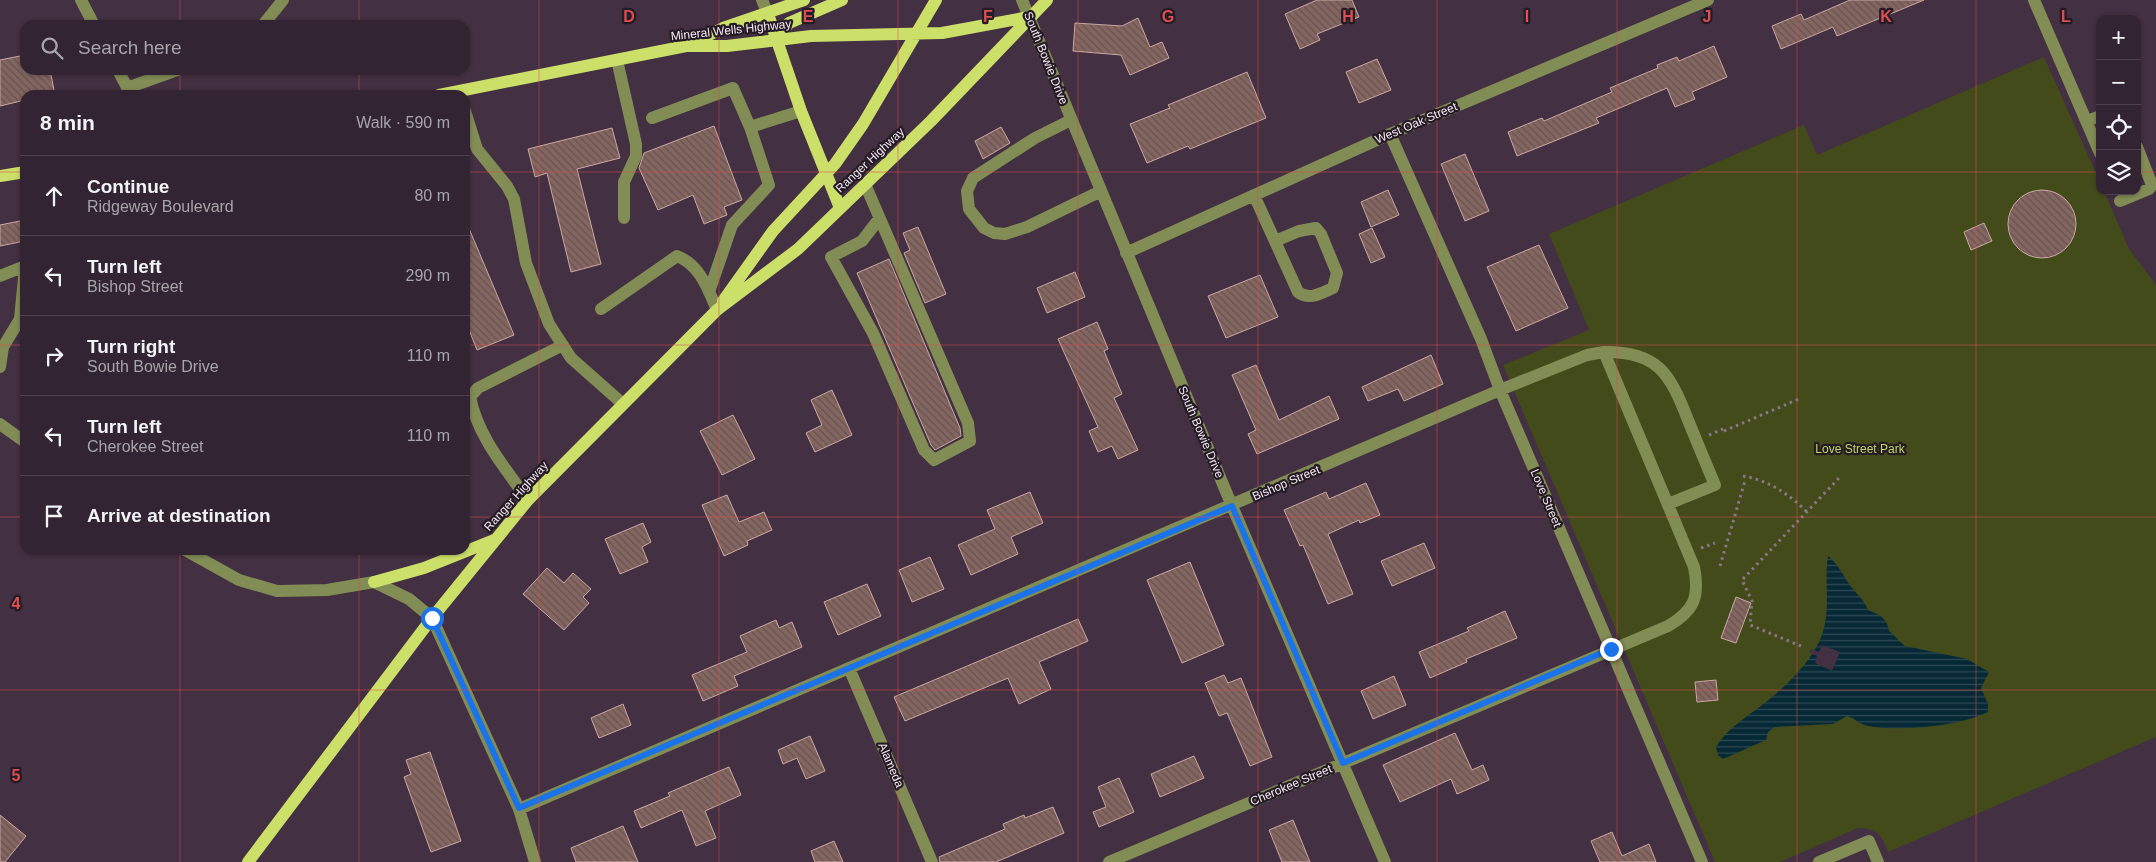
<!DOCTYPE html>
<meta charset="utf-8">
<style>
body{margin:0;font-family:Helvetica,sans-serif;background:#3d303e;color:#f1f3f6}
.controls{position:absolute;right:15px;top:15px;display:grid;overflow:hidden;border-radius:10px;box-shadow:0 1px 4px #0004}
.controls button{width:45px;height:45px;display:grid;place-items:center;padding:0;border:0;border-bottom:1px solid #4d414d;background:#322432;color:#f1f3f6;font:25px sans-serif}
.stop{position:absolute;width:15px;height:15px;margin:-11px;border:4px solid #1a73e8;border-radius:50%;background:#fff}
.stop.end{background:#1a73e8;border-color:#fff;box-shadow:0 1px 5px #0008}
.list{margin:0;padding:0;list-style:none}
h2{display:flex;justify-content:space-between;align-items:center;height:65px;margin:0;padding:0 20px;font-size:21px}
h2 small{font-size:16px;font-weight:400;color:#a8a4ac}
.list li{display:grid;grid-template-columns:32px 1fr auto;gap:15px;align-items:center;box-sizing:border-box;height:80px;padding:0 20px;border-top:1px solid #4d414d}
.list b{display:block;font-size:19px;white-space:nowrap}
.list p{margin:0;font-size:16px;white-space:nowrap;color:#a8a4ac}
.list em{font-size:16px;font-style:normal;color:#a8a4ac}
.icon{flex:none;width:28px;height:28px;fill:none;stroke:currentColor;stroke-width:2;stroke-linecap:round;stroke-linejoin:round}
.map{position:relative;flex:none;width:2156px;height:862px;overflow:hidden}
.search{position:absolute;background:#322432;box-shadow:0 1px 4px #0004;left:20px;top:20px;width:450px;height:55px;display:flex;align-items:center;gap:12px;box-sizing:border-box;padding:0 18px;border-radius:15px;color:#a8a4ac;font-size:19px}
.panel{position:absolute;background:#322432;box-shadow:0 1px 4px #0004;left:20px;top:90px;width:450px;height:465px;border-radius:15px}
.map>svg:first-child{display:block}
.green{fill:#434b1b}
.water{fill:url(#water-rules)}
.pier{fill:#433042}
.building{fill:url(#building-back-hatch);stroke:#cba8a3}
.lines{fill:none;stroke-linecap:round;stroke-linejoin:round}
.path{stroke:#887787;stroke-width:3;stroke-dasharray:2.5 4;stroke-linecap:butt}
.minor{stroke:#828c55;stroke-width:12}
.major{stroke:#cce069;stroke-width:12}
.route{stroke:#1a73e8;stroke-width:6}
.grid{fill:none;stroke:#dc4e51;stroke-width:1;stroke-opacity:0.55}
.labels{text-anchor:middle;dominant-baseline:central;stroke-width:4.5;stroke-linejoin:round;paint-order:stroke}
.street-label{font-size:12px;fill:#f5e8f4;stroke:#241b24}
.park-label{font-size:12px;fill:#c2d765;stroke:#241b24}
.grid-label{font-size:16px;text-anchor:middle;font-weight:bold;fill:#dc4e51;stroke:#241b24;stroke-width:4.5;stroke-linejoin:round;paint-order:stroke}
</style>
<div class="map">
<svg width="2156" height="862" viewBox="0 0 2156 862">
<defs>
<pattern id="water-rules" width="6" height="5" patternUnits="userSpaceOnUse" patternTransform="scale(1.25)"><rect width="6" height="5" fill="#072936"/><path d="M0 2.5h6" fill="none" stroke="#2c4854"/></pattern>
<pattern id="building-back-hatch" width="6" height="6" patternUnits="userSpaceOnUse" patternTransform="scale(1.25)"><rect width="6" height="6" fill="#846560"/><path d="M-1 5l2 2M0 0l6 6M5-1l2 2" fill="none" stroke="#645453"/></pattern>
</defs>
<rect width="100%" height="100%" fill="#433042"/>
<path class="green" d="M 2044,57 L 2100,182 L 2100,191 L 2104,191 L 2129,249 L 2156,285 L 2156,737 L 1888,852 C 1881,834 1878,829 1858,828 L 1780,862 L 1715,862 L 1503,365 L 1589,330 L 1549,234 L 1804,125 L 1817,155 Z"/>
<path class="water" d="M 1828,556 C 1839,565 1842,574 1849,584 C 1856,594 1864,599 1868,610 C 1879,614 1887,618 1889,631 L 1905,646 L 1967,659 L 1989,672 L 1981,688 L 1988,704 L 1988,712 C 1961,726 1894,733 1864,725 C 1858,723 1855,718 1847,716 L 1833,724 L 1775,727 L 1768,732 L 1766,740 L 1723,759 L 1718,755 L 1716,747 C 1726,730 1742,720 1757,709 C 1781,691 1811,664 1822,635 C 1831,609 1824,582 1828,556 Z"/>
<path class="pier" d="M 1822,645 L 1840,652 L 1832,671 L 1815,663 L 1817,656 L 1809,652 L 1811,649 L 1819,652 Z"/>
<path class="building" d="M 1317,0 L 1352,0 L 1359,17 L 1317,34 L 1320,40 L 1300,49 L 1285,14 Z
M 1850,0 L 1924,0 L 1837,36 L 1833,27 L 1781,49 L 1772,26 L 1801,14 L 1804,20 Z
M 1138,18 L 1150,47 L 1162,42 L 1169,58 L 1130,75 L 1121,55 L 1073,51 L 1075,23 L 1122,26 Z
M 1714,46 L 1727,77 L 1692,92 L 1695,99 L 1675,107 L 1667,88 L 1596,118 L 1599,123 L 1517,156 L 1508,132 L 1542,118 L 1544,121 L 1612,92 L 1610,88 L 1658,68 L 1657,65 L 1677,57 L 1679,61 Z
M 25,55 L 25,70 L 50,70 L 55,95 L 25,95 L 25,100 L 0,106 L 0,60 Z
M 1377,59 L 1391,90 L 1359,103 L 1346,72 Z
M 1247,72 L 1266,118 L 1190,149 L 1188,146 L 1147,163 L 1130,124 L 1170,108 L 1168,105 Z
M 714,126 L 742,200 L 724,207 L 727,215 L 704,224 L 693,195 L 658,210 L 639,168 L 644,153 Z
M 1001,127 L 1010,143 L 983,159 L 975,141 Z
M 612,128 L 620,158 L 577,169 L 601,264 L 571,272 L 547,173 L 535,177 L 528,149 Z
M 1465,154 L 1489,211 L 1465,221 L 1441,164 Z
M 1388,190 L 1399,215 L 1371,227 L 1361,202 Z
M2008 224a34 34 0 1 1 68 0a34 34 0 1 1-68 0Z
M 465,219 L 514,335 L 477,350 L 465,320 Z
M 25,220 L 25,241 L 0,246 L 0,225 Z
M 1984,223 L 1992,241 L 1971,250 L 1964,232 Z
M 918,227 L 946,294 L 925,303 L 904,253 L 910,250 L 903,233 Z
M 1372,228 L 1385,257 L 1371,263 L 1359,234 Z
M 1539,245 L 1568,308 L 1516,331 L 1487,267 Z
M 889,259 L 960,428 L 961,436 L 935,450 L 931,445 L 857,273 Z
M 1075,272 L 1085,297 L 1047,313 L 1037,288 Z
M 1260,275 L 1278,317 L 1226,338 L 1208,296 Z
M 1097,322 L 1108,349 L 1104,351 L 1122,394 L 1114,398 L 1138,450 L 1118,459 L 1112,446 L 1098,452 L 1089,431 L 1098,427 L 1058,339 Z
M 1431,355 L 1443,384 L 1404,401 L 1398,389 L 1368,401 L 1362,387 Z
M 1256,365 L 1279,420 L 1329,396 L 1339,419 L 1257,454 L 1248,434 L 1256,430 L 1232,375 Z
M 832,390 L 852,435 L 815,452 L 806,433 L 822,425 L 811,400 Z
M 733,415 L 755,459 L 722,475 L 700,431 Z
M 1366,483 L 1380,515 L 1360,523 L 1359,520 L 1328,534 L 1353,594 L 1328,604 L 1303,545 L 1300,546 L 1284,510 L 1326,492 L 1329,499 Z
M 1030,492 L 1043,523 L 1011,537 L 1018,554 L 971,575 L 958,545 L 995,529 L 987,510 Z
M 727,495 L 739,522 L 764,512 L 772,530 L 747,541 L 748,545 L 724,556 L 702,505 Z
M 643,523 L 651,542 L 642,547 L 648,562 L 620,574 L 605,539 Z
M 1424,543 L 1435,568 L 1392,586 L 1381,561 Z
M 930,557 L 944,589 L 912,602 L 899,570 Z
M 1190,562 L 1224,645 L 1182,663 L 1147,580 Z
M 547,568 L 564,583 L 573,573 L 591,589 L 583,597 L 589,603 L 564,630 L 523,594 Z
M 867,584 L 881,616 L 838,635 L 824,602 Z
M 1736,597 L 1751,603 L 1736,643 L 1721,638 Z
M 1505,611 L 1517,638 L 1466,659 L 1467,662 L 1430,678 L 1419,652 L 1469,631 L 1467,628 Z
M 1078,619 L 1088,641 L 1039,662 L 1051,689 L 1019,704 L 1008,678 L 905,721 L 894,697 Z
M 776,620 L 779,628 L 792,622 L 802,647 L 734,676 L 738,686 L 703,701 L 692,675 L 747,652 L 740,636 Z
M 1224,675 L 1228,683 L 1241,678 L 1272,757 L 1250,766 L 1227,713 L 1219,716 L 1205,683 Z
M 1394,676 L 1406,705 L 1373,719 L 1361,691 Z
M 1716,680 L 1718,700 L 1697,702 L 1695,682 Z
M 623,704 L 631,725 L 599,738 L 591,718 Z
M 1455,733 L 1472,770 L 1483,765 L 1489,780 L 1457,794 L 1451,779 L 1400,802 L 1383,765 Z
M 810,736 L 825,771 L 806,779 L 797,758 L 783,764 L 778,750 Z
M 430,752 L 461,841 L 431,852 L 404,777 L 411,774 L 406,760 Z
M 1194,756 L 1204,778 L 1160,797 L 1151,774 Z
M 729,767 L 741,795 L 705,811 L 716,838 L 696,846 L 682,810 L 641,828 L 634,811 L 670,796 L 668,793 Z
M 1119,778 L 1134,812 L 1099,827 L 1093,812 L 1106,807 L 1098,787 Z
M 1053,807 L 1064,833 L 996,862 L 940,862 L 939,857 L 1005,829 L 1003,824 L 1024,815 L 1025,818 Z
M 0,815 L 26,836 L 5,862 L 0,862 Z
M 1293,820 L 1310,862 L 1282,862 L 1269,830 Z
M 623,826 L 638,862 L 576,862 L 571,848 Z
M 1612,832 L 1622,856 L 1649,844 L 1656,862 L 1600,862 L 1591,841 Z
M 834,841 L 843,862 L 815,862 L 811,851 Z"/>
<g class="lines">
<path class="path" d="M 1724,431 L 1799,399
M 1709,435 L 1723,429
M 1743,476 C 1768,480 1789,494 1807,512
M 1701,548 L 1715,543
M 1720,566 L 1745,481
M 1801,646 L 1750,625 L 1752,601 L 1742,580 L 1840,477"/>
<path class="minor" d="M 81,0 L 94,25
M 762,0 L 768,14
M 1022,0 L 1232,506 L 1385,862
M 2034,0 L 2100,153
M 263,25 L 283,0
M 617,60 L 636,144 L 636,156 L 624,182 L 624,218
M 118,70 L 131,95
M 127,88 L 177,70
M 465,111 L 477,149 L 507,186 L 514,199 L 526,263 L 549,324 L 571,358 L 623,404
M 652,118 L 733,88 L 750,127 L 769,185 L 732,225 L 709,292
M 1071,120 L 1035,138 L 973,178 L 967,191 L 969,209 L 984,228 L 994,233 L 1005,234 L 1027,227 L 1101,191
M 2087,121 L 2100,116
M 750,127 L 801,111
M 1390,134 L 1481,339 L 1500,390 L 1702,862
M 865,184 L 968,423 L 970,441 L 934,460 L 924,450 L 873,333 L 831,257 L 862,241 L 879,219
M 1254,195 L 1298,292 C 1309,301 1321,293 1333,288 L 1337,273 L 1321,234 L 1316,228 L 1299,231 L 1275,241
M 2120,201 L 2149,189 L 2152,185 L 2137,147
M 1126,253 L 1390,134 L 1708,0
M 0,276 L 25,266
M 601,309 L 677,256 C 700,265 708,289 717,310
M 1604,352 C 1658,351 1670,374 1688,420 C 1697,442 1706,464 1715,485 L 1668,504
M 0,367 L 3,347 L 20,319 L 25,267
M 0,424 L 25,442
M 528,500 C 505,468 478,437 470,397 L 478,388 L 563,345
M 185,550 L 239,580 L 277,591 L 327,590 L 374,582 L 409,599 L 432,618 L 519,809 L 535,862
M 849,668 L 932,862
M 519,809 L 1500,390 L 1587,355 L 1604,352 L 1694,567 C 1700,597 1694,611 1668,626 L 1109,862
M 1819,862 L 1869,841 L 1878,862"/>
<path class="major" d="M 768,14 L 801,111 L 840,208
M 776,39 L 789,23 L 842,0
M 689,45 L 723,28 L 804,0
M 439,95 L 686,46 L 727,46 L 811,36 L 942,33 L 1029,17
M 0,176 L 25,172
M 723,301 L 773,231 L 835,164 L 863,124 L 936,0
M 374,582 L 424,568 L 494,540
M 248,862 L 432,618 L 528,500 L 717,310 L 798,249 L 931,121 L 1047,0"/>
</g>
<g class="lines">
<path class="route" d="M 432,618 L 519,808 L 1232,506 L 1343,763 L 1611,649"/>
</g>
<path class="grid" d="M 180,0 L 180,25M 359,0 L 359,25M 539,0 L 539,862M 719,0 L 719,862M 898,0 L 898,862M 1078,0 L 1078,862M 1258,0 L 1258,862M 1437,0 L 1437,862M 1617,0 L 1617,862M 1797,0 L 1797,862M 1976,0 L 1976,862M 180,70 L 180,95M 359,70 L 359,95M 0,172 L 25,172M 465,172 L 2100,172M 2137,172 L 2156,172M 0,345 L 25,345M 465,345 L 2156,345M 0,517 L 25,517M 465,517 L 2156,517M 180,550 L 180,862M 359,550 L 359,862M 0,690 L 2156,690"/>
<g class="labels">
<g class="street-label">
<text transform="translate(731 30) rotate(-6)">Mineral Wells Highway</text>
<text transform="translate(1046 58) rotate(68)">South Bowie Drive</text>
<text transform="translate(1416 123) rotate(-23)">West Oak Street</text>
<text transform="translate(870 160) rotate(-43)">Ranger Highway</text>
<text transform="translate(1201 432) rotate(67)">South Bowie Drive</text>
<text transform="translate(1286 483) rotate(-23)">Bishop Street</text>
<text transform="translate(516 496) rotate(-48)">Ranger Highway</text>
<text transform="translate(1546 498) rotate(67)">Love Street</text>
<text transform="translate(891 765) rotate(67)">Alameda</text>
<text transform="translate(1291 785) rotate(-23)">Cherokee Street</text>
</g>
<g class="park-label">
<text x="1860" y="449">Love Street Park</text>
</g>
</g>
<g class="grid-label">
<text x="629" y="22">D</text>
<text x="808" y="22">E</text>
<text x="988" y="22">F</text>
<text x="1168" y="22">G</text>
<text x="1348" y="22">H</text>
<text x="1527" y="22">I</text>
<text x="1707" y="22">J</text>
<text x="1886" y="22">K</text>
<text x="2066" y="22">L</text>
<text x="16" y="609">4</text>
<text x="16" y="781">5</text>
</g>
</svg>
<div class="controls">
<button>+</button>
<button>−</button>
<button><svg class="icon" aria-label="locate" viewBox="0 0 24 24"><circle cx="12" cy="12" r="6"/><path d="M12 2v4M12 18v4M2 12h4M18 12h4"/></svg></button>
<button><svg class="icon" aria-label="layers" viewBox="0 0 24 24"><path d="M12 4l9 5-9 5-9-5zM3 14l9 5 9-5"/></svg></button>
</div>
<div class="stop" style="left:432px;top:618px"></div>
<div class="stop end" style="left:1611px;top:649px"></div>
<div class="search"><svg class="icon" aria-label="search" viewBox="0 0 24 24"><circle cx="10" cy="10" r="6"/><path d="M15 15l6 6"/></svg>Search here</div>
<section class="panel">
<h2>8 min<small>Walk · 590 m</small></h2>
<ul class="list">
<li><svg class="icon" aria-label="ahead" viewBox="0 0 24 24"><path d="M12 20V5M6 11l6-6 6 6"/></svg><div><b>Continue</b><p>Ridgeway Boulevard</p></div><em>80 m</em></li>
<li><svg class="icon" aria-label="left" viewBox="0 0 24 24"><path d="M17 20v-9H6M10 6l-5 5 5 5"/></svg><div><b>Turn left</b><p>Bishop Street</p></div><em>290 m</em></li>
<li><svg class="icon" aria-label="right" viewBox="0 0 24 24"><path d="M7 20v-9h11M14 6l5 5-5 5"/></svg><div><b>Turn right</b><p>South Bowie Drive</p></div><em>110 m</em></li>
<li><svg class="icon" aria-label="left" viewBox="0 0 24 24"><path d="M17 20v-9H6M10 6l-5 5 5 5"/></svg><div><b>Turn left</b><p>Cherokee Street</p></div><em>110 m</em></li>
<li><svg class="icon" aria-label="arrive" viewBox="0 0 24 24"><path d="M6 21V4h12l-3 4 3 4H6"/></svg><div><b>Arrive at destination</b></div></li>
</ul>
</section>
</div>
